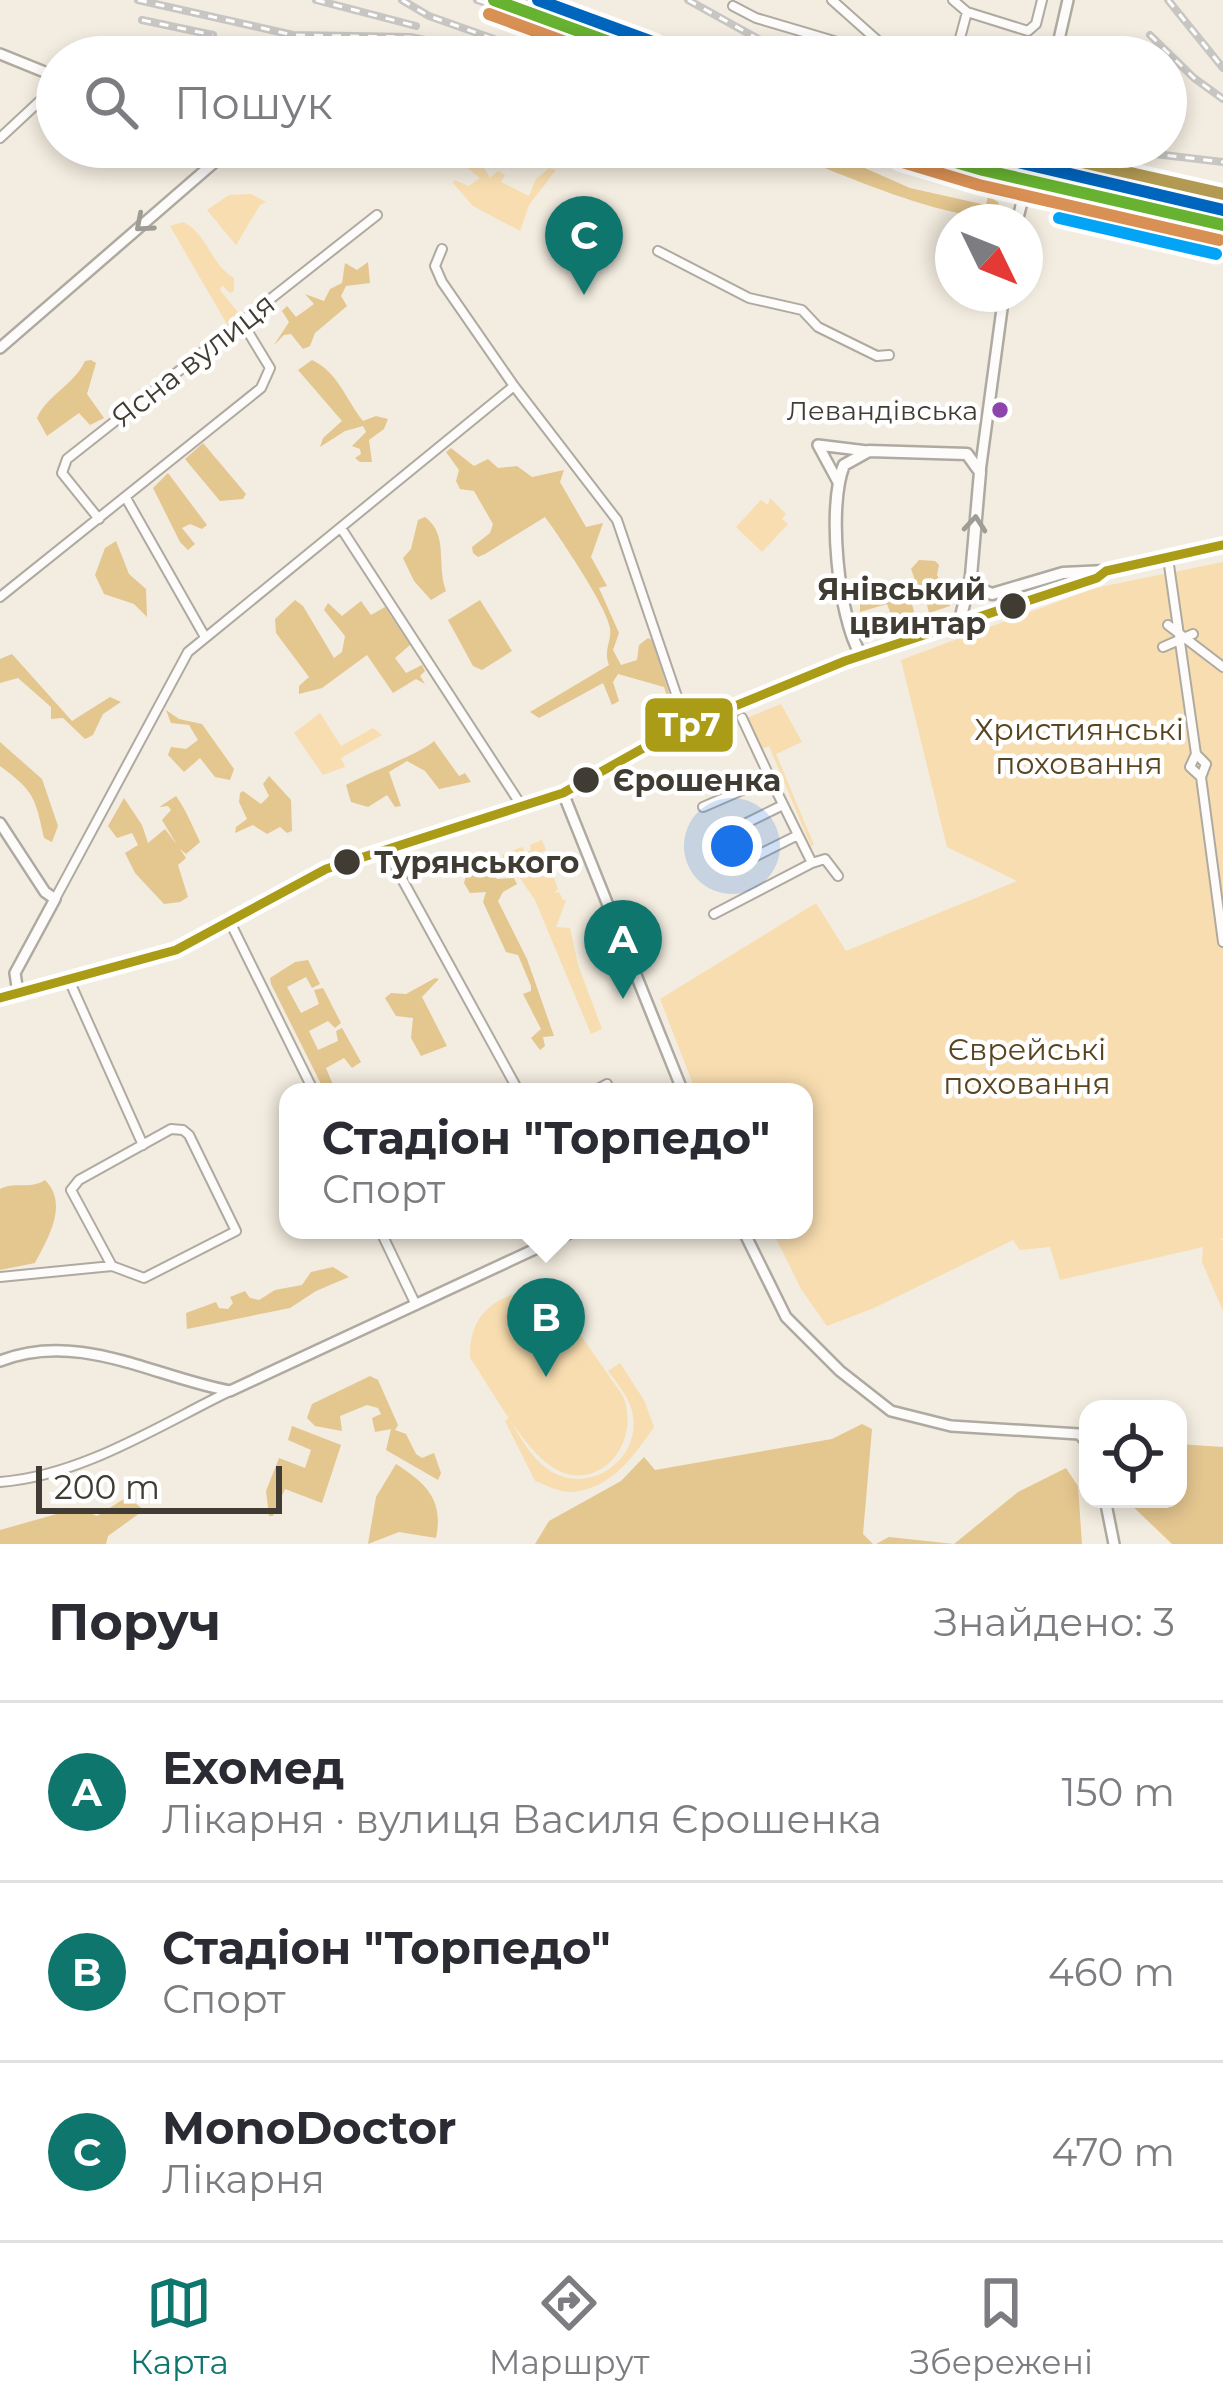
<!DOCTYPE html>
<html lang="uk">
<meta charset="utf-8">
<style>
body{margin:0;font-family:Montserrat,sans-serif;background:#f7f7f7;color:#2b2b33}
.controls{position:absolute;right:36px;bottom:36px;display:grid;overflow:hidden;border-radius:24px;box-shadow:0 6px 18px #0003}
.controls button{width:108px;height:108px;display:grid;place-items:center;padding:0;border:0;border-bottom:3px solid #e1e1e2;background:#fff;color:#2b2b33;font:60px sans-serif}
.compass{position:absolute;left:935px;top:204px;width:108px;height:108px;border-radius:50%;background:#fff;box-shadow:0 6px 18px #0003;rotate:133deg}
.scale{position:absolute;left:36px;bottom:30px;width:246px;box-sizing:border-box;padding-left:12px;border:6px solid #413c33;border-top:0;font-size:33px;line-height:42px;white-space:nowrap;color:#413c33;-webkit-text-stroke:9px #fff;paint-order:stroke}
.you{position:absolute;left:732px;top:846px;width:42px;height:42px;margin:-30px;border:9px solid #fff;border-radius:50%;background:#1a73e8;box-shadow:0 0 0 18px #1a73e833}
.badge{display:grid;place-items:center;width:78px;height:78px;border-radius:50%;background:#0f766e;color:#fff;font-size:39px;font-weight:700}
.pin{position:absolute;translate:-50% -99px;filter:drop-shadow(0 3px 6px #0008)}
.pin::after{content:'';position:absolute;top:63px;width:42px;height:36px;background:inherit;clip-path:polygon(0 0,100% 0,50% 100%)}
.popup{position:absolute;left:279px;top:1083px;width:534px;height:156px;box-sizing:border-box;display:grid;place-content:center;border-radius:24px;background:#fff;filter:drop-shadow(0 3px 9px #0005);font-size:39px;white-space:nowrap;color:#7c7c81}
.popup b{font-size:45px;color:#2b2b33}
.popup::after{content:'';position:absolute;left:50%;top:100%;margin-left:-24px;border:24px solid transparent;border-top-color:#fff}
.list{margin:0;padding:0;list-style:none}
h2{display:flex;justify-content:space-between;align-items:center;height:156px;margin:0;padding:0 48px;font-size:51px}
h2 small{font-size:39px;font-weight:400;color:#7c7c81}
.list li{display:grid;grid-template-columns:78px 1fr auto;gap:36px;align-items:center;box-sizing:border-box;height:180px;padding:0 48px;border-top:3px solid #e1e1e2}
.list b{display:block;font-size:45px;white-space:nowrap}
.list p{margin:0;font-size:39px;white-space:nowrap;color:#7c7c81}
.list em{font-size:39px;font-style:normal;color:#7c7c81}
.icon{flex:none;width:66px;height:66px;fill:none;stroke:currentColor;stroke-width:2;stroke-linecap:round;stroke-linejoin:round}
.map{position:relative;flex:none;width:1223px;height:1544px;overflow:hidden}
.search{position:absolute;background:#fff;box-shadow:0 6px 18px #0003;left:36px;right:36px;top:36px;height:132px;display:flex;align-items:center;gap:30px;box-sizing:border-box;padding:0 42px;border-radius:66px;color:#7c7c81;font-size:45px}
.sheet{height:696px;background:#fff}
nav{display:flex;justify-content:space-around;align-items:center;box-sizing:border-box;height:168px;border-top:3px solid #e1e1e2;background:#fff;font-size:33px;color:#7c7c81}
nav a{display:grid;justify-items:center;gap:6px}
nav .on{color:#0f766e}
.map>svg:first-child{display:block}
.green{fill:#f8ddb0}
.forest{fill:#e4c68f}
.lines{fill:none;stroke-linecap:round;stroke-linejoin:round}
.street-casing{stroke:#afaaa1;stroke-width:12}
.secondary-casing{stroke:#afaaa1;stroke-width:14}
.primary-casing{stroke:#afaaa1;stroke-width:15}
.street{stroke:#fdfcfa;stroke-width:8}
.secondary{stroke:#fdfcfa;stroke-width:9}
.primary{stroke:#fdfcfa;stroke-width:10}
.rail-casing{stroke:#c8c6c2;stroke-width:8}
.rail{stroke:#fff;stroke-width:3;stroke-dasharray:9;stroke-linecap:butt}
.secondary-bridge-casing{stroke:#afaaa1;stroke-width:14;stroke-linecap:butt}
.secondary-bridge{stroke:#fdfcfa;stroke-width:9}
.rail-1-casing{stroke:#fff;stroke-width:21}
.rail-2-casing{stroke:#fff;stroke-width:21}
.rail-3-casing{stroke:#fff;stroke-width:21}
.rail-4-casing{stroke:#fff;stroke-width:21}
.rail-5-casing{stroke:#fff;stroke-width:21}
.rail-1{stroke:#67b231;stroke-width:12}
.rail-2{stroke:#d99054;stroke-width:12}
.rail-3{stroke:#0065bd;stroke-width:12}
.rail-4{stroke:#03a4f5;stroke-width:12}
.rail-5{stroke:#b39a52;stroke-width:12}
.tram-1-casing{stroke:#fff;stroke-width:18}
.tram-1{stroke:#aa9c17;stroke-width:9}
.oneway{stroke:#9f9c96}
.bus-dot{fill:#8e44ad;stroke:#fff;stroke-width:4.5}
.stop-dot{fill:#413c33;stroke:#fff;stroke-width:4.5}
.labels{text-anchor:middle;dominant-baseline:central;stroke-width:9;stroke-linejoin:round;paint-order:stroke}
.bus-label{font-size:27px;fill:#413c33;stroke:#fff;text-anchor:end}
.street-label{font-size:30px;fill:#413c33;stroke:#fff}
.stop-label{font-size:30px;font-weight:bold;fill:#413c33;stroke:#fff;text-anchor:start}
.park-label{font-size:30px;fill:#59441f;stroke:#fff}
.line-badge{stroke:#fff;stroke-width:4.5}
.badge-label{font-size:33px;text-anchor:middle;font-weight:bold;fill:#fff}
</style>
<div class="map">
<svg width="1223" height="1544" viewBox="0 0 1223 1544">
<rect width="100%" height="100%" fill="#f3ece0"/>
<path class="green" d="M 464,150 L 477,156 L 490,178 L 498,171 L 505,175 L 501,182 L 529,196 L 536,179 L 549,168 L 556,170 L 529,205 L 520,231 L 473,206 L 453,183 L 454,180 L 469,186 L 480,178 L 460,162 Z
M 251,194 L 266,202 L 260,205 L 236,245 L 207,210 L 229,195 Z
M 183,222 C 208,234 210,264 234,278 L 234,291 L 230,293 L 222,285 L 220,290 L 238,312 L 228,326 L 170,226 Z
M 770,498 L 786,514 L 782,519 L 788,524 L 762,552 L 736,527 L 761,500 L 768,505 Z
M 1223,562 L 1223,1238 L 1219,1240 L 1223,1240 L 1223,1311 L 1202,1262 L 1203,1247 L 1060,1280 L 1050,1247 L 1020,1250 L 1013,1240 L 874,1308 L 827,1326 L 801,1289 L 772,1230 L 804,1230 L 804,1092 L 696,1092 L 660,999 L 816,903 L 846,951 L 1017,881 L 947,847 L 901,660 L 1095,588 Z
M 781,704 L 802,742 L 776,754 L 814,845 L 811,846 L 769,746 L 761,749 L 747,718 Z
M 320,713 L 341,746 L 373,728 L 382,735 L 341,758 L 345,767 L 323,775 L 294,733 Z
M 542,840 L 546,850 L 537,854 L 544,853 L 551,870 L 538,878 L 552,873 L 558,889 L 554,893 L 559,892 L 563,900 L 566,900 L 556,927 L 570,928 L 578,965 L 602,1029 L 591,1034 L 535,900 L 519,877 L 522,864 L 515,862 L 519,858 L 505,862 L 502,855 L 522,847 L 526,853 L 531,850 L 530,845 Z
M 523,1292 L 557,1301 L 623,1396 C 643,1447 593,1499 548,1464 C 519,1442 491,1388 470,1358 C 469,1321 487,1300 523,1292 Z
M 620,1363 L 644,1400 L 654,1427 C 634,1456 611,1489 572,1492 C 561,1493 546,1485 535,1481 L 505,1421 L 509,1418 C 520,1437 530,1457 549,1470 C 589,1497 644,1458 632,1411 C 628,1396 617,1383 608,1371 Z"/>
<path class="forest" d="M 774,147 L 817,147 L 910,188 L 986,205 L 988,196 L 998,202 L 1002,213 C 968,232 814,163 774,147 Z
M 368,262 L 370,283 L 346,286 L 341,296 L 347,306 L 315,333 L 310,346 L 303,349 L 291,334 L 284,335 L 274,345 L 289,322 L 282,311 L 287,306 L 296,317 L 314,304 L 305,294 L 324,301 L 330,289 L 342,283 L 345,263 L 357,270 Z
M 91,360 L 96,363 L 87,394 L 104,418 L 90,425 L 79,413 L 47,436 L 37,418 C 47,395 74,385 85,361 Z
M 312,360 C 338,372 346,400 363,421 L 376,416 L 388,419 L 384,429 L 369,440 L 372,462 L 360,462 L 355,458 L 361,454 L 360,449 L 352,446 L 366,432 L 363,426 L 345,431 L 320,447 L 323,438 L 342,421 L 298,370 Z
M 203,443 L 241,488 L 246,494 L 243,499 L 220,501 L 185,459 Z
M 451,448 L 474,466 L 488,459 L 498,468 L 517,466 L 532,477 L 564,470 L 560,482 L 586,527 L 603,523 L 591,557 L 607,586 L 599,588 L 619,633 L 613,650 L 621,665 L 637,660 L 639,645 L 648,638 L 652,640 L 676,715 L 673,716 L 664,687 L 618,674 L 613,682 L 619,701 L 612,705 L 603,683 L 539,718 L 530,712 L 609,665 C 603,651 612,640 610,628 C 607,607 559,536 545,517 L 485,554 L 478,557 L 473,553 L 472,547 L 490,533 L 493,524 L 474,491 L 460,489 L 456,481 L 459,470 L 446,452 Z
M 168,473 L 207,525 L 202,529 L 190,524 L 182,528 L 195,544 L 188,550 L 180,542 L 153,488 Z
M 425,517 C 449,535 436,563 446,591 L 431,600 L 414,581 L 403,558 L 411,549 L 418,520 Z
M 116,541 L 129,574 L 146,589 L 147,617 L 134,604 L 104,594 L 95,575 L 105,548 Z
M 919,560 L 935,561 L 939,565 L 937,575 L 946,591 L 951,592 L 950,606 L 929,613 L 924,593 L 910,596 L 915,616 L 895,625 L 887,604 L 860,612 L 860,591 L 866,588 L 910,593 L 914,577 L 911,569 Z
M 295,600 L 303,606 L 334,658 L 342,652 L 345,636 L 324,610 L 328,603 L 342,616 L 361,601 L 371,615 L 385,607 L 410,645 L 395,658 L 406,673 L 422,665 L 425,671 L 420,676 L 425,684 L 416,679 L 393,693 L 367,655 L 322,688 L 299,694 L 299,686 L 309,677 L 276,633 L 275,619 Z
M 480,600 L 512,651 L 482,670 L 473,666 L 448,620 Z
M 12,654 L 72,721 L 110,697 L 121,702 L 103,714 L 93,735 L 85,739 L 63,718 L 51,719 L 51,707 L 18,678 L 0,683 L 0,659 Z
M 166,710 L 179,719 L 202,724 L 234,769 L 230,780 L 215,777 L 200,758 L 184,772 L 168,755 L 171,747 L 186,749 L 198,740 L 189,725 L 171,723 Z
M 434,741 L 459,776 L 465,773 L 471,782 L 439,789 L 425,771 L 407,761 L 389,772 L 401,806 L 395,807 L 387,795 L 368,807 L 351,802 L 346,785 C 365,774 422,753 434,741 Z
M 0,742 L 42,779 L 58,826 L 52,842 L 44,838 C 35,797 34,791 0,766 Z
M 269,776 L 291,800 L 292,831 L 287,833 L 280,827 L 267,834 L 253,825 L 235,833 L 236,827 L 247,819 L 239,802 L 240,793 L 243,791 L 261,804 L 269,796 L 263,784 Z
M 176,796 C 187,812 192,825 200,842 L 186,854 L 180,849 L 186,858 L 178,865 L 188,897 L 180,902 L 164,904 L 135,873 L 125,853 L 138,845 L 132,833 L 117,838 L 108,826 L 124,798 L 142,825 L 148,843 L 165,829 L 177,845 L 162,820 L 171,810 L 168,806 L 159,807 Z
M 476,869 L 492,872 L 497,879 L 514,878 L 517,884 L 503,892 L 498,901 L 527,959 L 554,1036 L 543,1037 L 545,1046 L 540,1050 L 531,1038 L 541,1029 L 523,994 L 531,991 L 531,986 L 518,955 L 506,952 L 483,902 L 486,892 L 470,893 L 464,883 L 467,873 Z
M 308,960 L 320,984 L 312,988 L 306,977 L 287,987 L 301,1013 L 319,1004 L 314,990 L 323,988 L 341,1023 L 335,1028 L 328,1021 L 309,1031 L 318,1050 L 338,1041 L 336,1031 L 342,1028 L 361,1062 L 352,1068 L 344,1058 L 326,1068 L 336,1092 L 325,1092 L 271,984 L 270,978 L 295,962 Z
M 435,978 L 439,979 L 422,997 L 447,1046 L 421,1056 L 411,1038 L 413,1018 L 396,1016 L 385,998 L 391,993 L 406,994 Z
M 45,1180 C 69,1204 48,1238 35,1263 L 0,1270 L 0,1189 C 15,1181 30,1190 45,1180 Z
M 333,1267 L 349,1277 L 316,1291 L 290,1308 L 187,1329 L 186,1313 L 216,1302 L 219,1308 L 228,1309 L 233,1303 L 230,1297 L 245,1291 L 250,1298 L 259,1300 L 275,1290 L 302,1285 L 311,1272 Z
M 370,1376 L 378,1380 L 398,1425 L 395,1430 L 406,1434 L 416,1454 L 422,1458 L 434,1453 L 441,1473 L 438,1480 L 386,1450 L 391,1429 L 375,1432 L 372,1418 L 381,1414 L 378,1408 L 367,1405 L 340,1416 L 342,1431 L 315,1426 L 307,1418 L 312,1404 Z
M 862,1424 L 872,1429 L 863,1534 L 873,1544 L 535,1544 L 549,1521 L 621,1481 L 644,1457 L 655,1470 L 832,1439 Z
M 292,1426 L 341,1445 L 322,1503 L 285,1489 L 273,1516 L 269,1516 L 266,1491 L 279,1458 L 305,1468 L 311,1450 L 288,1440 Z
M 1178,1444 L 1223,1447 L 1223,1544 L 1172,1544 L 1125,1499 L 1178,1499 Z
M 396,1464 C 426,1483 444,1500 436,1538 L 399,1532 L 368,1544 L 376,1497 Z
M 1066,1468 L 1078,1486 L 1082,1544 L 876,1544 L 889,1537 L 954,1544 L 1018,1492 Z
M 127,1497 L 144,1510 L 108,1536 L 106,1544 L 0,1544 L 0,1530 L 78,1508 L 97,1516 Z"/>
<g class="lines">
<defs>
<path id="street" d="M 832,0 L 896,57
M 953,0 L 967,12 L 1028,31 L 1036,24 L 1042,0
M 733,6 L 756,18 L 888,57
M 955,57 L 967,12
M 0,138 L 57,85
M 442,249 L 435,266 L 442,282 L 514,386 L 617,520 L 687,726
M 658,251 L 749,298 L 802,310 L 818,327 L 877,356 L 889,355
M 126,498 L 205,637
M 99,519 L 62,473 L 67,459 L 377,215
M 341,528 L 523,808
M 1168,558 L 1196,754 L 1190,767 L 1201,777
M 0,597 L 261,388 L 270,368 L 242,322
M 1168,625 L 1223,667
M 1163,647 L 1193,634
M 1196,754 L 1206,764 L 1201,777 L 1223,942
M 703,807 L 770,778 L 742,718
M 722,835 L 783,805
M 385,848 L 519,1092
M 812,863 L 825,859 L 838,876
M 738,865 L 798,835
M 55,899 L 188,652 L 514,386
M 714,914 L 812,863 L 770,778
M 230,922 L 314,1092
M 69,980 L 143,1145
M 592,1092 L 607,1084
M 171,1129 L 183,1130 L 189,1135 L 236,1231 L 144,1278 L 112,1266 L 71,1190 L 79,1180 Z
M 380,1230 L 416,1305
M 0,1277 L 112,1266
M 0,1482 C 81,1476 158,1426 230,1391"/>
<path id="secondary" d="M 0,54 L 57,77
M 1055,57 L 1068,0
M 1017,222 L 1021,206
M 0,348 L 232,147
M 818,445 L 867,451
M 818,445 L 838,482
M 980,472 L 1004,294
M 563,793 L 683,1092
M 0,823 L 45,892 L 55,899 L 15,973 L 18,993
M 743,1230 L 786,1317 L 840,1371 L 891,1411 L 951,1426 L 1079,1434 L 1088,1443
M 0,1361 C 78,1330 154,1377 230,1391 L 576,1230
M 1105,1499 L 1114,1544"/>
<path id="primary" d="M 971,577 L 976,587 L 992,594 L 1063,573 L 1106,571 L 1223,545
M 861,655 C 838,618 827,505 844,465 L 869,451 L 967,454 L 980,472 L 971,576 L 960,620
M 0,998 L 176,950 L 326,869 L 563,793 L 674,731 L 845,661 L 1097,578 L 1106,571"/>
</defs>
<use href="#street" class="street-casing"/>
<use href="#secondary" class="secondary-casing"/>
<use href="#primary" class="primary-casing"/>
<use href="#street" class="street"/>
<use href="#secondary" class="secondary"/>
<use href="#primary" class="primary"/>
<defs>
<path id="rail" d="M 138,0 L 293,35 L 410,37 L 512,57
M 316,0 L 416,26
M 402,0 L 429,16 L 545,57
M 477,0 L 613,46
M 529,0 L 687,57
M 688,0 L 791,57
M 1168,0 L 1223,68
M 142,20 L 213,35
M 1150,35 L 1194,78 L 1223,99
M 361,50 L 414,57
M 930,147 L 982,160
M 1096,147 L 1223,162
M 967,150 L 1223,211"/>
</defs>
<use href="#rail" class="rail-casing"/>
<use href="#rail" class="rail"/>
<defs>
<path id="secondary-bridge" d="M 1021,206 L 1034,147"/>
</defs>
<use href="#secondary-bridge" class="secondary-bridge-casing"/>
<use href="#secondary-bridge" class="secondary-bridge"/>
<defs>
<path id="rail-1" d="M 494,0 L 650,57
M 904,147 L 983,170 L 1223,225"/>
<path id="rail-2" d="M 489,14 L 606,57
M 899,161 L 979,185 L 1219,240"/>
<path id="rail-3" d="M 538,0 L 655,43
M 954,147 L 1223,210"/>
<path id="rail-4" d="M 1059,218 L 1216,254"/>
<path id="rail-5" d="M 1073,160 L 1223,194"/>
</defs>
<use href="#rail-1" class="rail-1-casing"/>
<use href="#rail-2" class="rail-2-casing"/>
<use href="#rail-3" class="rail-3-casing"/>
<use href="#rail-4" class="rail-4-casing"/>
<use href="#rail-5" class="rail-5-casing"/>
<use href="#rail-1" class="rail-1"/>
<use href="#rail-2" class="rail-2"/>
<use href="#rail-3" class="rail-3"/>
<use href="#rail-4" class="rail-4"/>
<use href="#rail-5" class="rail-5"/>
<defs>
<path id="tram-1" d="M 0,998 L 176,950 L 326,869 L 563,793 L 674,731 L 845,661 L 1097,578 L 1106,571 L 1223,545"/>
</defs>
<use href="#tram-1" class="tram-1-casing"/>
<use href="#tram-1" class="tram-1"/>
</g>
<defs><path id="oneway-chevron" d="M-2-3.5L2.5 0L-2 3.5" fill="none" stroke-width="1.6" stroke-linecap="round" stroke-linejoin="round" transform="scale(3)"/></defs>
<g class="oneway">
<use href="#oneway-chevron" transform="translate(143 224) rotate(139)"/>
<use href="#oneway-chevron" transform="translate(975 524) rotate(-85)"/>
</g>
<circle class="bus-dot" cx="1000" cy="410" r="10"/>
<g class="stop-dot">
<circle cx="1013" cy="606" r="15"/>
<circle cx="586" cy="780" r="15"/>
<circle cx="347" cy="862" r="15"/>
</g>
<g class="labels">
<g class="bus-label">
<text x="978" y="410">Левандівська</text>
</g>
<g class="street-label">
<text transform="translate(193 360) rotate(-38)">Ясна вулиця</text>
</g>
<g class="stop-label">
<text x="986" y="589" text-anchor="end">Янівський<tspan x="986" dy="34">цвинтар</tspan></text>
<text x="613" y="780">Єрошенка</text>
<text x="374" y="862">Турянського</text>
</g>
<g class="park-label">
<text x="1079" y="729">Християнські<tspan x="1079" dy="34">поховання</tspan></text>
<text x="1027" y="1049">Єврейські<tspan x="1027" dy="34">поховання</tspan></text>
</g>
</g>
<rect class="line-badge" x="643" y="696" width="92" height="58" rx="12" fill="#aa9c17"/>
<g class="badge-label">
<text x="689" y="736">Тр7</text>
</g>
</svg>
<div class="controls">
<button><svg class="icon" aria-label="locate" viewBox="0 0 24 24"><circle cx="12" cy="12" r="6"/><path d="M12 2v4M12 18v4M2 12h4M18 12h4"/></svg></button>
</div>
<svg class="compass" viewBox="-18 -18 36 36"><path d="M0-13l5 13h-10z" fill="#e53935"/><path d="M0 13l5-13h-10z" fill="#7c7c81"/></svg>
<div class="scale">200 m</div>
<div class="you"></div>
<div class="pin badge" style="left:623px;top:999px">A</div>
<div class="pin badge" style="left:546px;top:1377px">B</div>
<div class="popup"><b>Стадіон &quot;Торпедо&quot;</b>Спорт</div>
<div class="pin badge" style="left:584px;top:295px">C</div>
<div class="search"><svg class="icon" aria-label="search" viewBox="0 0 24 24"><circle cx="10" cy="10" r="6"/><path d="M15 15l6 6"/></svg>Пошук</div>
</div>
<section class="sheet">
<h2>Поруч<small>Знайдено: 3</small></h2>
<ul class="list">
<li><span class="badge">A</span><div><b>Ехомед</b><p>Лікарня · вулиця Василя Єрошенка</p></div><em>150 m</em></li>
<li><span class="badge">B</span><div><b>Стадіон &quot;Торпедо&quot;</b><p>Спорт</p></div><em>460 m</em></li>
<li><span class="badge">C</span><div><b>MonoDoctor</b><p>Лікарня</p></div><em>470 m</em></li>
</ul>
</section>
<nav>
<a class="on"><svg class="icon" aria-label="map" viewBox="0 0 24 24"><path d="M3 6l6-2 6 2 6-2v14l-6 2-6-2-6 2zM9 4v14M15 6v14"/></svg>Карта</a>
<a><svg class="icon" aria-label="directions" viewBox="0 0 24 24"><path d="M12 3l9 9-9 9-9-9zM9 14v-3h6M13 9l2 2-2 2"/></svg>Маршрут</a>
<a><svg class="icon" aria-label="saved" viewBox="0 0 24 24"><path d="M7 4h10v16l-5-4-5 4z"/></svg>Збережені</a>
</nav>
